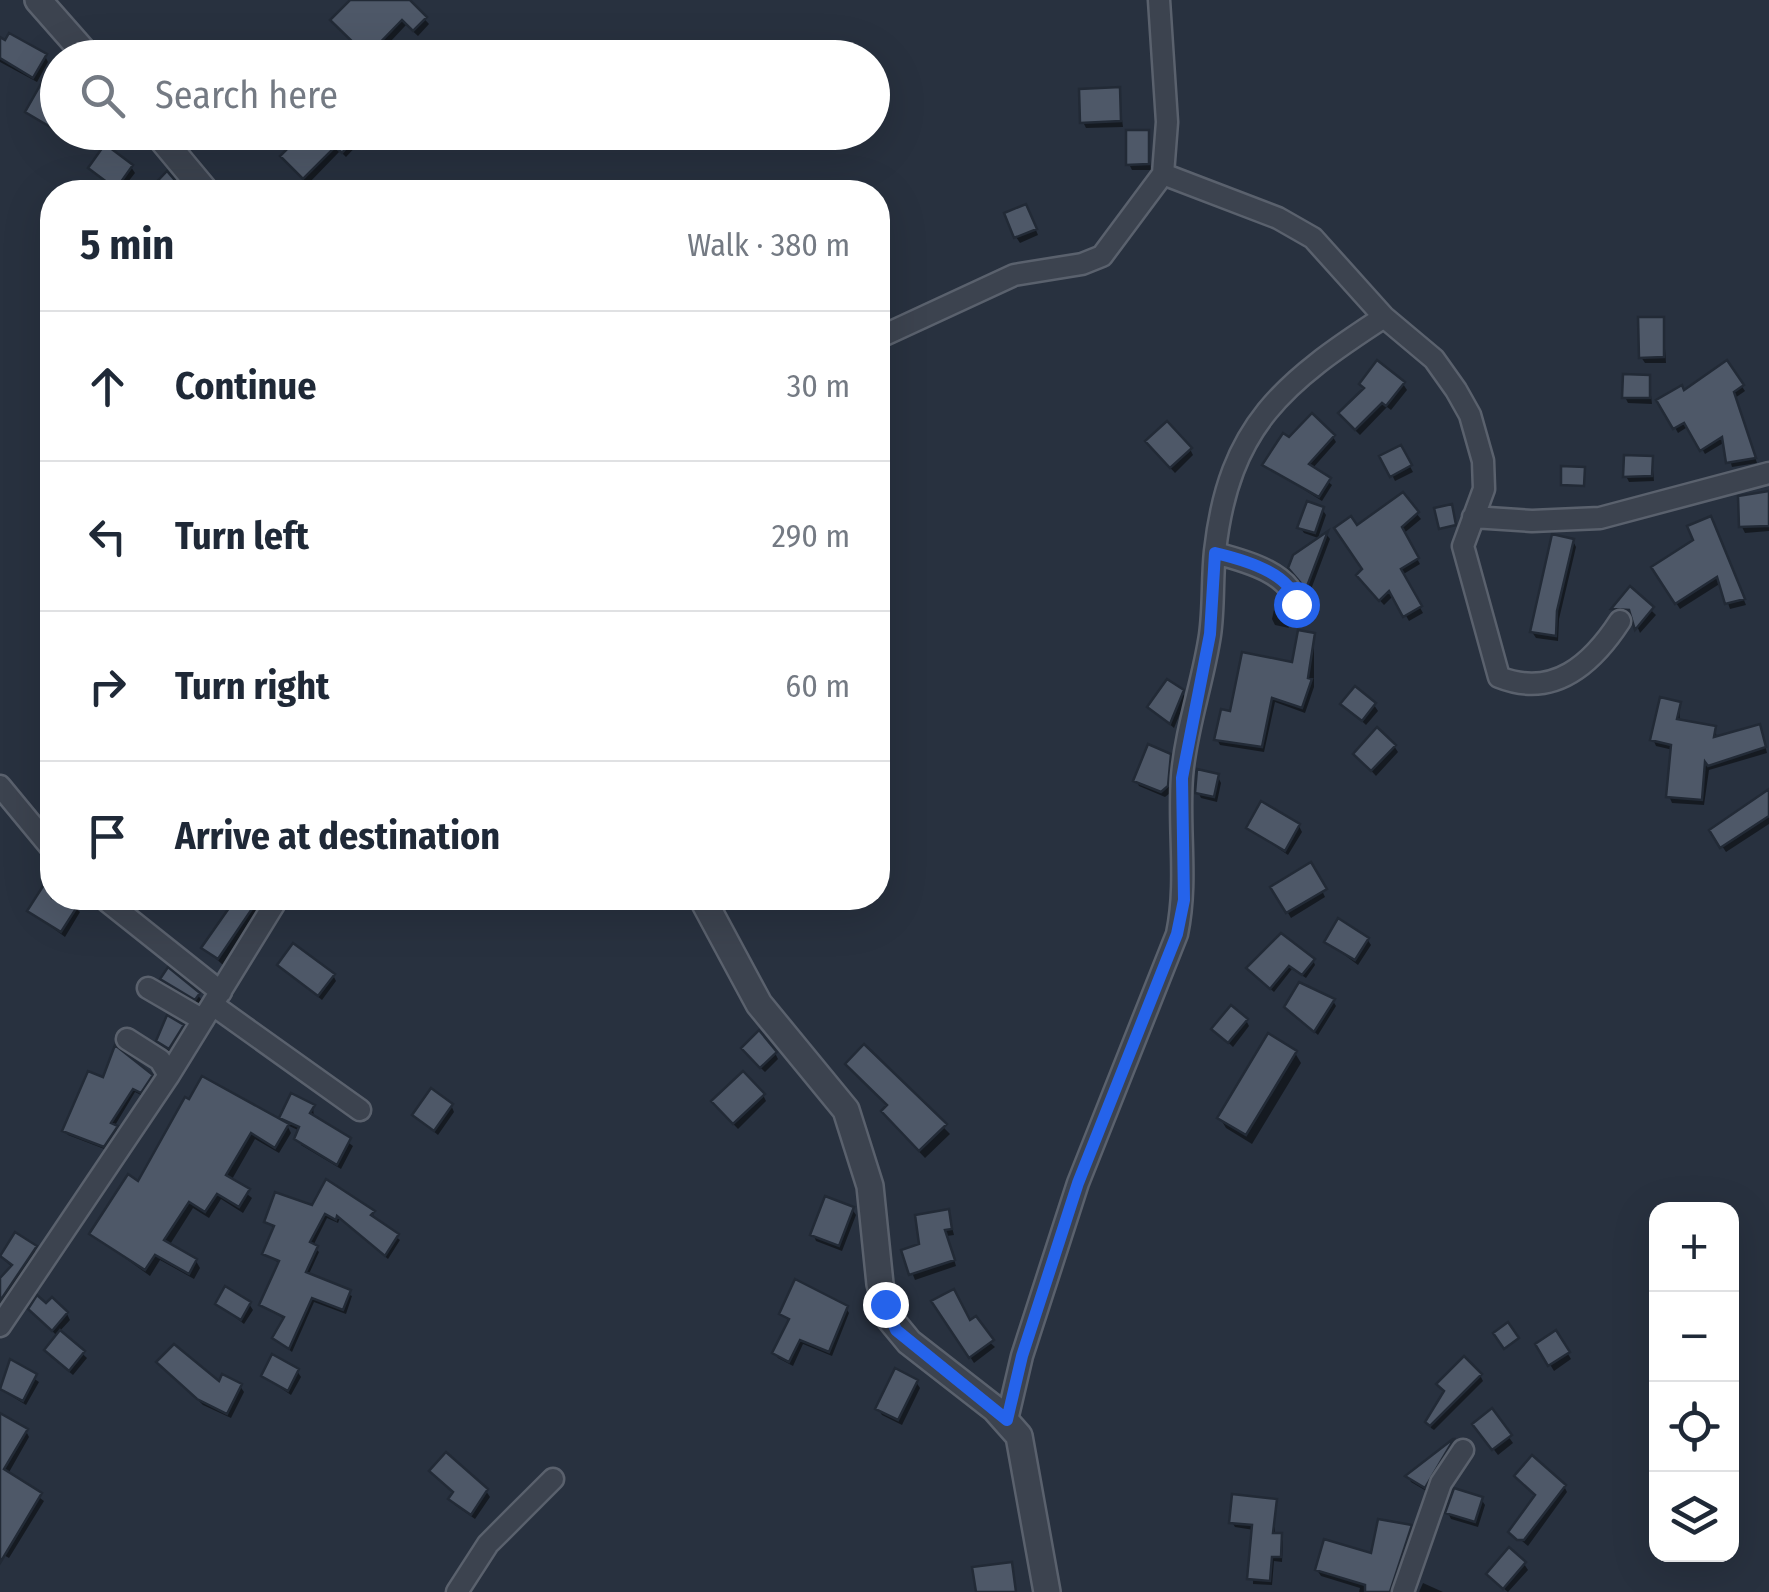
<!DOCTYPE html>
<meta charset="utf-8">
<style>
body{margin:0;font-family:"Fira Sans Condensed",sans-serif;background:#f6f6f7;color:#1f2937}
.controls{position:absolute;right:30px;bottom:30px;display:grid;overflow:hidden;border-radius:20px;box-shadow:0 10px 40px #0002}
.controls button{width:90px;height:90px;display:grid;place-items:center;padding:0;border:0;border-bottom:2px solid #e0e1e3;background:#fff;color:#1f2937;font:50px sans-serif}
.stop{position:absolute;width:30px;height:30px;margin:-22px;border:8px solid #2563eb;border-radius:50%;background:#fff}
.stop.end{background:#2563eb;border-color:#fff;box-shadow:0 2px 10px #0008}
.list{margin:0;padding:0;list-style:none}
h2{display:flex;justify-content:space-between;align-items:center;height:130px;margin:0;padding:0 40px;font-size:42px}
h2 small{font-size:32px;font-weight:400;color:#747a83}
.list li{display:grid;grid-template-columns:65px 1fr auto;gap:30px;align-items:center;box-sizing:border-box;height:150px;padding:0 40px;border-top:2px solid #e0e1e3}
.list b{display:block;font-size:38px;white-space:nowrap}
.list em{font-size:32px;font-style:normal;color:#747a83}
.icon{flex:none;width:55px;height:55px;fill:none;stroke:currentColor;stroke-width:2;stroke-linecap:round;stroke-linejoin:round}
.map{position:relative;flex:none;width:1769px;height:1592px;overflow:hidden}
.search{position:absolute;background:#fff;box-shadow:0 10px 40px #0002;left:40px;top:40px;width:850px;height:110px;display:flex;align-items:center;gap:25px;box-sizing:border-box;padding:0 35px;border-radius:55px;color:#747a83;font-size:38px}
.panel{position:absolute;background:#fff;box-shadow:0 10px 40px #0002;left:40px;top:180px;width:850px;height:730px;border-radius:40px}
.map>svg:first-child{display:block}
.shadow{fill:#0007}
.building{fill:#4e5868;stroke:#222a36;stroke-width:2.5}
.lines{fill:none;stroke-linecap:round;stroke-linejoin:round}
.minor-casing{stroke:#5a616d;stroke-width:25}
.tertiary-casing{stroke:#5a616d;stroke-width:30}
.minor{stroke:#3c434f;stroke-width:20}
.tertiary{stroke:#3c434f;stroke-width:25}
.route{stroke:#2563eb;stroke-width:12}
</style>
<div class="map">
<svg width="1769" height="1592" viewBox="0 0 1769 1592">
<rect width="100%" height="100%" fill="#28313f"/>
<path class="shadow" d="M 378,0 L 407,0 L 429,24 L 418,36 L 406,25 L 375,58 L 369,58 L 337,27 Z
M 0,39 L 45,56 L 48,62 L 37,82 L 0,62 Z
M 58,84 L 58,129 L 56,132 L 28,112 Z
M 1118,90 L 1123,127 L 1086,128 L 1083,122 Z
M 217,132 L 249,132 L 233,148 Z
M 313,132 L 361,132 L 364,138 L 346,157 L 340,151 L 308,184 L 287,163 Z
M 1147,133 L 1151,170 L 1132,170 L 1129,164 Z
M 131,167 L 135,173 L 120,192 L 91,168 Z
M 1029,213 L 1038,235 L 1020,243 L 1016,237 Z
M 1663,319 L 1666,363 L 1645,363 L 1641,357 Z
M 1726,363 L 1745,391 L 1735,398 L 1757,463 L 1732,467 L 1725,442 L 1705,454 L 1689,426 L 1678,433 L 1660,401 L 1683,393 Z
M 1649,378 L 1652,404 L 1628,403 L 1625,397 Z
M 1403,384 L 1407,390 L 1391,410 L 1387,407 L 1360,435 L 1345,420 L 1365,390 Z
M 1333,437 L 1336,442 L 1312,469 L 1332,485 L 1322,501 L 1265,465 L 1289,440 Z
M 1152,448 L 1190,449 L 1193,455 L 1175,473 Z
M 1400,448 L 1413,472 L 1395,481 L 1383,457 Z
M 1652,459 L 1654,481 L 1629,482 L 1626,476 Z
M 1769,494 L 1769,531 L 1745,533 L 1742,527 Z
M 1402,496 L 1421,519 L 1403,534 L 1420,564 L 1402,575 L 1423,613 L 1409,621 L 1394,595 L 1384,605 L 1362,581 L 1365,570 L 1357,528 Z
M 1322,509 L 1326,515 L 1318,538 L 1304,533 L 1300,527 Z
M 1713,525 L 1746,605 L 1730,609 L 1721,583 L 1680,609 L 1654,568 Z
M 1327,535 L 1330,539 L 1310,592 L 1295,575 L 1295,557 Z
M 1573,541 L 1576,547 L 1559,619 L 1558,641 L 1536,638 L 1532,632 Z
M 1630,590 L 1656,615 L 1640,633 L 1633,616 L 1617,615 L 1614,609 Z
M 1276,600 L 1283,610 L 1289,628 L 1275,625 L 1272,619 Z
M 1314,635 L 1314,687 L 1305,713 L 1275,702 L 1264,752 L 1220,745 L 1217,739 L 1232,714 L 1294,665 Z
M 1182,692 L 1186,699 L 1174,728 L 1150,707 Z
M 1344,704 L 1374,705 L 1378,711 L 1366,725 Z
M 1679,704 L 1680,722 L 1715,728 L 1717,739 L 1762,733 L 1767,753 L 1709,770 L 1704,805 L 1672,803 L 1669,796 L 1673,750 L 1656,746 L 1653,739 Z
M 1394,746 L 1398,752 L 1376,776 L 1356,754 Z
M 1169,756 L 1173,762 L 1170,793 L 1165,797 L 1139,786 L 1136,780 Z
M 1218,777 L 1221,783 L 1217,802 L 1201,798 L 1198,792 Z
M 52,794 L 52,811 L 46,802 Z
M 1769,805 L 1769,824 L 1726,852 L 1712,831 Z
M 1299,826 L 1302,832 L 1288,855 L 1249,828 Z
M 1310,865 L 1325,897 L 1291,918 L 1273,887 Z
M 46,886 L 52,898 L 64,898 L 80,912 L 65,937 L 30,911 Z
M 214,898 L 241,898 L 259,913 L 223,965 L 204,948 L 228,908 Z
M 1367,939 L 1371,945 L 1358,965 L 1327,942 Z
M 1313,960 L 1315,965 L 1306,978 L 1292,969 L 1274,992 L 1252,973 Z
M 280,965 L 333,975 L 336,981 L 322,1000 Z
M 163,979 L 198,995 L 202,1001 L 199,1004 Z
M 1333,1001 L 1336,1006 L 1318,1035 L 1287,1007 Z
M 1246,1020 L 1249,1026 L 1233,1047 L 1214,1029 Z
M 182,1027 L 185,1033 L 172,1054 L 158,1041 Z
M 864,1047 L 950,1134 L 925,1158 L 889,1120 L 884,1112 L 889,1108 L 848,1064 Z
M 775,1053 L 778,1059 L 765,1072 L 747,1055 Z
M 1295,1053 L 1301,1063 L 1252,1144 L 1226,1128 L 1220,1118 Z
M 151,1076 L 153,1081 L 143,1096 L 135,1092 L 114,1127 L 119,1132 L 107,1150 L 68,1135 L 65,1131 L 105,1080 Z
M 763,1095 L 766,1101 L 738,1129 L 718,1108 Z
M 186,1100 L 285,1125 L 282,1118 L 313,1107 L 314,1118 L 353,1146 L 341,1169 L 301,1145 L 300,1131 L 287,1125 L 291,1133 L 279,1153 L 255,1139 L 231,1181 L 252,1198 L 243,1213 L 221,1199 L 209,1218 L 193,1208 L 169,1246 L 196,1261 L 200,1268 L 194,1279 L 160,1260 L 150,1276 L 92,1234 L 139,1184 Z
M 451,1105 L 454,1112 L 438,1135 L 415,1116 Z
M 313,1208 L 373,1213 L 374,1220 L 400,1240 L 388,1259 L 340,1218 L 338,1223 L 327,1218 L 313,1246 L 319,1252 L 308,1276 L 352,1296 L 346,1314 L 314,1302 L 292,1352 L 275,1338 L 286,1320 L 262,1305 L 281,1264 L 264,1254 L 275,1229 L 267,1222 Z
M 852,1209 L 856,1215 L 842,1251 L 816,1241 L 813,1234 Z
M 948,1212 L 954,1235 L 947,1236 L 956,1266 L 915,1280 L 904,1252 L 922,1246 Z
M 16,1235 L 39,1254 L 0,1310 L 0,1282 L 13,1268 L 2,1258 Z
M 935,1302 L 969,1324 L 995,1347 L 974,1363 Z
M 218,1304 L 249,1304 L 253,1310 L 244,1324 Z
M 46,1307 L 67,1314 L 70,1320 L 59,1332 L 87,1358 L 73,1375 L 50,1356 L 47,1350 L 58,1337 L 31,1309 Z
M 846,1308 L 849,1313 L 832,1356 L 803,1344 L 793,1366 L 778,1358 L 774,1353 L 790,1322 L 782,1314 Z
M 1556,1334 L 1571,1359 L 1554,1371 L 1538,1345 Z
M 159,1362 L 220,1385 L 240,1386 L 244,1392 L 231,1418 L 203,1405 Z
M 11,1363 L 39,1382 L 26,1405 L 0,1389 Z
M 297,1371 L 301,1377 L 291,1395 L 263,1376 Z
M 1480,1375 L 1483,1381 L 1434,1430 L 1431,1428 L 1428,1422 L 1446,1393 L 1439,1384 Z
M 916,1382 L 920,1388 L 902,1425 L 882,1415 L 878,1409 Z
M 1491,1412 L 1513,1443 L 1498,1455 L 1479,1430 Z
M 0,1427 L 26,1431 L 29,1437 L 8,1474 L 44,1501 L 9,1558 L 0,1553 Z
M 1452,1442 L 1454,1447 L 1428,1492 L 1411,1482 L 1408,1476 Z
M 432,1471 L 486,1491 L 490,1497 L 475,1519 L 455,1505 L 454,1494 Z
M 1517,1476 L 1564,1486 L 1567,1492 L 1528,1546 L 1511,1532 L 1537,1497 Z
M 1481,1499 L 1485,1505 L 1478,1527 L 1451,1519 L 1448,1513 Z
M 1275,1501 L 1275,1535 L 1283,1541 L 1282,1562 L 1274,1561 L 1272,1585 L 1253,1584 L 1254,1530 L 1235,1527 L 1232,1522 Z
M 1410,1527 L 1414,1533 L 1393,1592 L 1359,1592 L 1360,1588 L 1321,1576 L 1317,1570 L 1373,1557 Z
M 1524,1564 L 1528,1570 L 1508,1592 L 1493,1580 Z
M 1423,1583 L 1443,1592 L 1419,1592 Z"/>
<path class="building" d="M 350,0 L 410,0 L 427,17 L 413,31 L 402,20 L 367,56 L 330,20 Z
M 9,33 L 47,54 L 33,78 L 0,58 L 0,37 L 5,40 Z
M 46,75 L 58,81 L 58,118 L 52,128 L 25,112 Z
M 1120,87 L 1121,121 L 1080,123 L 1079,89 Z
M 1126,130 L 1149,130 L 1149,164 L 1126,165 Z
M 304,132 L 360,132 L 342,153 L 335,147 L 303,179 L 280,156 Z
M 105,144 L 133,165 L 116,189 L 88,168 Z
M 167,171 L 185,192 L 147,192 Z
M 1026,204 L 1037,229 L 1014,238 L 1004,213 Z
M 1638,317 L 1664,317 L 1664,357 L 1639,358 Z
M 1377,360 L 1405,382 L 1386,406 L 1382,403 L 1355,430 L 1338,413 L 1364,388 L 1359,384 Z
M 1727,360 L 1744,385 L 1734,392 L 1756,458 L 1726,463 L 1722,437 L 1700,451 L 1684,423 L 1673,429 L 1656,400 L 1682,385 L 1684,390 Z
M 1623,374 L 1650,375 L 1650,398 L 1622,398 Z
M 1312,413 L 1335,435 L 1309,464 L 1331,478 L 1319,497 L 1262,465 L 1283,433 L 1289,437 Z
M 1167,421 L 1192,448 L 1170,468 L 1145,441 Z
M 1401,445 L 1412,465 L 1390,477 L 1379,456 Z
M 1624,455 L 1653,456 L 1652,476 L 1623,477 Z
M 1561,466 L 1585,467 L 1584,486 L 1561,485 Z
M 1769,491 L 1769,526 L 1739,527 L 1738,496 Z
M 1403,492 L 1419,512 L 1402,527 L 1419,558 L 1401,569 L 1422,606 L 1403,617 L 1389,591 L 1379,601 L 1356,575 L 1362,569 L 1334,528 L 1351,516 L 1357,525 Z
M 1307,501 L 1324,507 L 1315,533 L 1297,528 Z
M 1452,504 L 1456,525 L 1439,529 L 1434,508 Z
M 1711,516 L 1745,599 L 1725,604 L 1717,577 L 1675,604 L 1651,567 L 1693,540 L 1687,526 Z
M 1328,531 L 1306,589 L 1288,568 L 1293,555 Z
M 1552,534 L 1574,539 L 1557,611 L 1556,636 L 1530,632 Z
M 1630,586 L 1654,607 L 1635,630 L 1629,610 L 1611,609 Z
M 1298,630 L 1315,633 L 1308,678 L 1312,679 L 1302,708 L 1272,698 L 1262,747 L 1214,740 L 1221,709 L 1230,711 L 1242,652 L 1292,662 Z
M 1167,679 L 1184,690 L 1170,724 L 1147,707 Z
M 1355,686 L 1376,703 L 1362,721 L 1340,704 Z
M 1660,697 L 1681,702 L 1677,719 L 1716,726 L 1714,737 L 1760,724 L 1766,747 L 1708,766 L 1705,762 L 1702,800 L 1666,797 L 1671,745 L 1650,740 Z
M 1377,727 L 1396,745 L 1371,771 L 1353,754 Z
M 1148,744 L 1171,754 L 1168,786 L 1161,792 L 1133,781 Z
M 1197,769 L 1219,774 L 1214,797 L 1195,793 Z
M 1769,789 L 1769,816 L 1720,848 L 1709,830 Z
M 1261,801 L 1300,824 L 1285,851 L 1246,828 Z
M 1311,862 L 1327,889 L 1286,913 L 1270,887 Z
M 52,872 L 52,898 L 68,898 L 79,904 L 61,932 L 27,911 Z
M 236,898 L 256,903 L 218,959 L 201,948 Z
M 1338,918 L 1369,938 L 1355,960 L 1324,942 Z
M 1281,933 L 1315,959 L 1302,975 L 1289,966 L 1270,989 L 1246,968 Z
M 293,943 L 335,974 L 318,996 L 277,965 Z
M 168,967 L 200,993 L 195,1000 L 160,979 Z
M 1299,982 L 1335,999 L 1314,1032 L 1284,1007 Z
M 1231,1005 L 1248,1019 L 1228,1043 L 1211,1029 Z
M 167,1015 L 184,1025 L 169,1049 L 156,1041 Z
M 759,1030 L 777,1052 L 760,1068 L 741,1048 Z
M 1268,1033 L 1297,1051 L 1246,1135 L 1217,1118 Z
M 864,1044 L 947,1124 L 919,1151 L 881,1111 L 887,1105 L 845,1064 Z
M 115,1045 L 153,1075 L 141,1093 L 133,1089 L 111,1123 L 118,1126 L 104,1147 L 62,1131 L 88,1071 L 103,1077 Z
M 743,1071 L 765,1094 L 733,1124 L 711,1101 Z
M 202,1076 L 289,1124 L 275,1148 L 251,1133 L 226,1175 L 250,1189 L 239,1207 L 217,1194 L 205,1212 L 189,1202 L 164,1240 L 197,1259 L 189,1274 L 155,1255 L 145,1270 L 89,1234 L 128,1174 L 138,1181 L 185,1097 L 189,1099 Z
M 431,1088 L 453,1104 L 434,1131 L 412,1115 Z
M 291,1093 L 315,1105 L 310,1113 L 351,1138 L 337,1165 L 294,1139 L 299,1127 L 279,1118 Z
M 326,1179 L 375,1211 L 371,1215 L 399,1234 L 385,1256 L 337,1216 L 336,1220 L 325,1214 L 310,1242 L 318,1246 L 306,1272 L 351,1290 L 343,1310 L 312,1298 L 289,1349 L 272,1338 L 284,1317 L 259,1305 L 279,1261 L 262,1254 L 274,1226 L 264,1222 L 275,1192 L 312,1205 Z
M 825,1196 L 854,1207 L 839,1246 L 810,1235 Z
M 949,1209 L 952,1229 L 945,1230 L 955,1260 L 909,1275 L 901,1250 L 919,1244 L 915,1215 Z
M 15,1232 L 37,1246 L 0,1301 L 0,1278 L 12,1265 L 0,1256 Z
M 795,1279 L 848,1306 L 829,1352 L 800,1340 L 789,1362 L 772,1353 L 789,1319 L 779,1314 Z
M 225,1286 L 251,1302 L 241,1320 L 215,1304 Z
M 954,1289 L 970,1320 L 976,1316 L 994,1340 L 969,1358 L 931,1301 Z
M 37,1295 L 46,1303 L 52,1297 L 68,1312 L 52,1331 L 28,1309 Z
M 1508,1322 L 1519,1338 L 1504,1349 L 1493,1333 Z
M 60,1330 L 85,1351 L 69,1371 L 44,1350 Z
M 1556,1330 L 1570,1352 L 1548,1366 L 1535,1344 Z
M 174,1344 L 219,1381 L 222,1374 L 242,1384 L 227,1414 L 197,1399 L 156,1362 Z
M 272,1354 L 299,1369 L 288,1391 L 261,1376 Z
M 1464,1356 L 1482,1374 L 1430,1426 L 1425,1422 L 1444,1391 L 1436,1384 Z
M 10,1359 L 37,1374 L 23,1401 L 0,1389 Z
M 895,1368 L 918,1380 L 898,1420 L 875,1409 Z
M 1492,1408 L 1512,1435 L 1492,1450 L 1472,1424 Z
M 0,1413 L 28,1429 L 4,1469 L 42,1493 L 0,1563 Z
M 1454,1439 L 1425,1488 L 1405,1476 L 1453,1439 Z
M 446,1452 L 488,1489 L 471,1515 L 448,1499 L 453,1492 L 429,1471 Z
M 1532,1455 L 1566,1485 L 1524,1540 L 1517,1540 L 1508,1532 L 1535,1495 L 1514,1476 Z
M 1454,1488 L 1483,1497 L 1475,1522 L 1445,1513 Z
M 1232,1494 L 1277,1499 L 1273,1533 L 1282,1533 L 1281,1557 L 1272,1557 L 1270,1581 L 1247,1579 L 1252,1525 L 1229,1523 Z
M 1378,1519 L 1412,1525 L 1390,1592 L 1365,1592 L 1365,1585 L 1315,1570 L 1324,1539 L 1371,1553 Z
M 1509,1547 L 1526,1562 L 1503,1589 L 1486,1574 Z
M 1012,1562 L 1016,1592 L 976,1592 L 972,1567 Z"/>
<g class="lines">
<defs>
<path id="minor" d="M 1159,0 L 1167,122 L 1163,174
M 878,338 L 1014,275 L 1082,264 L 1102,256 L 1163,174 L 1278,218 L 1313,238 L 1384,317 L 1434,359 L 1456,390 L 1470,415 L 1483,461 L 1484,489 L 1463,546 L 1499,677 C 1554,699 1592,664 1620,621
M 1473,517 L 1532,521 L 1600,518 L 1769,473
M 1215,553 C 1242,560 1298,574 1295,609
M 0,786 L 52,849
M 103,898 L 221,992
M 148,988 L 203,1020
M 213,1005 L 360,1110
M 127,1039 L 160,1060 L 169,1075
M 0,1326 L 169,1075 L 278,898
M 1007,1420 L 1022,1356 L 1078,1183 L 1177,934 C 1188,881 1178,829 1182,776 C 1186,728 1203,682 1210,635 C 1214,607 1212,579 1215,551 C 1229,425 1284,382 1384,317
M 457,1592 L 488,1544 L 553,1479
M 1403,1592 L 1441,1483 L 1463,1450"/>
<path id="tertiary" d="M 38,0 L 89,58
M 156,132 L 206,192
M 702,898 L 759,1004 L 846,1110 L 870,1186 L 880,1284 L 890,1319 L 909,1342 L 995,1409 L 1019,1436 L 1047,1592"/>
</defs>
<use href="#minor" class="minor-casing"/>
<use href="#tertiary" class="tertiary-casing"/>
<use href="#minor" class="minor"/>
<use href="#tertiary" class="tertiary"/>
</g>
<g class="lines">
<path class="route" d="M 885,1304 L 896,1330 L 1007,1420 L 1022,1356 L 1078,1183 L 1177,934 L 1184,900 L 1182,778 L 1210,634 L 1215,553 C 1241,559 1293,573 1296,604"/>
</g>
</svg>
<div class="controls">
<button>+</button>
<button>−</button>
<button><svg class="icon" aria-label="locate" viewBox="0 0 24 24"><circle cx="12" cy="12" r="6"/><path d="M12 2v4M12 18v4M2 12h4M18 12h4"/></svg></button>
<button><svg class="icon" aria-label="layers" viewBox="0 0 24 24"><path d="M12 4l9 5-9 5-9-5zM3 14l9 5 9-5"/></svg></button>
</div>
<div class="stop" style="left:1296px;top:604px"></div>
<div class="stop end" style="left:885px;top:1304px"></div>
<div class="search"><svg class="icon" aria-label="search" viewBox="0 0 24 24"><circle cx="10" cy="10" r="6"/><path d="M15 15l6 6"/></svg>Search here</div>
<section class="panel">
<h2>5 min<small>Walk · 380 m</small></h2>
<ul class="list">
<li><svg class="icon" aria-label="ahead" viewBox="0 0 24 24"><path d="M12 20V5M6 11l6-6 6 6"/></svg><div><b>Continue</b></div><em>30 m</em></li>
<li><svg class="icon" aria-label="left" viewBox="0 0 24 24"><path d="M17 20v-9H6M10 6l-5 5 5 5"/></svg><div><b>Turn left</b></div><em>290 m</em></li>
<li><svg class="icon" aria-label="right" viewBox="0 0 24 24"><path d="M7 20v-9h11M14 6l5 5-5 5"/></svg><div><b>Turn right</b></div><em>60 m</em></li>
<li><svg class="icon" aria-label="arrive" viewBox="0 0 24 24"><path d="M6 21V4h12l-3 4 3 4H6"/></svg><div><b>Arrive at destination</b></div></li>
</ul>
</section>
</div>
